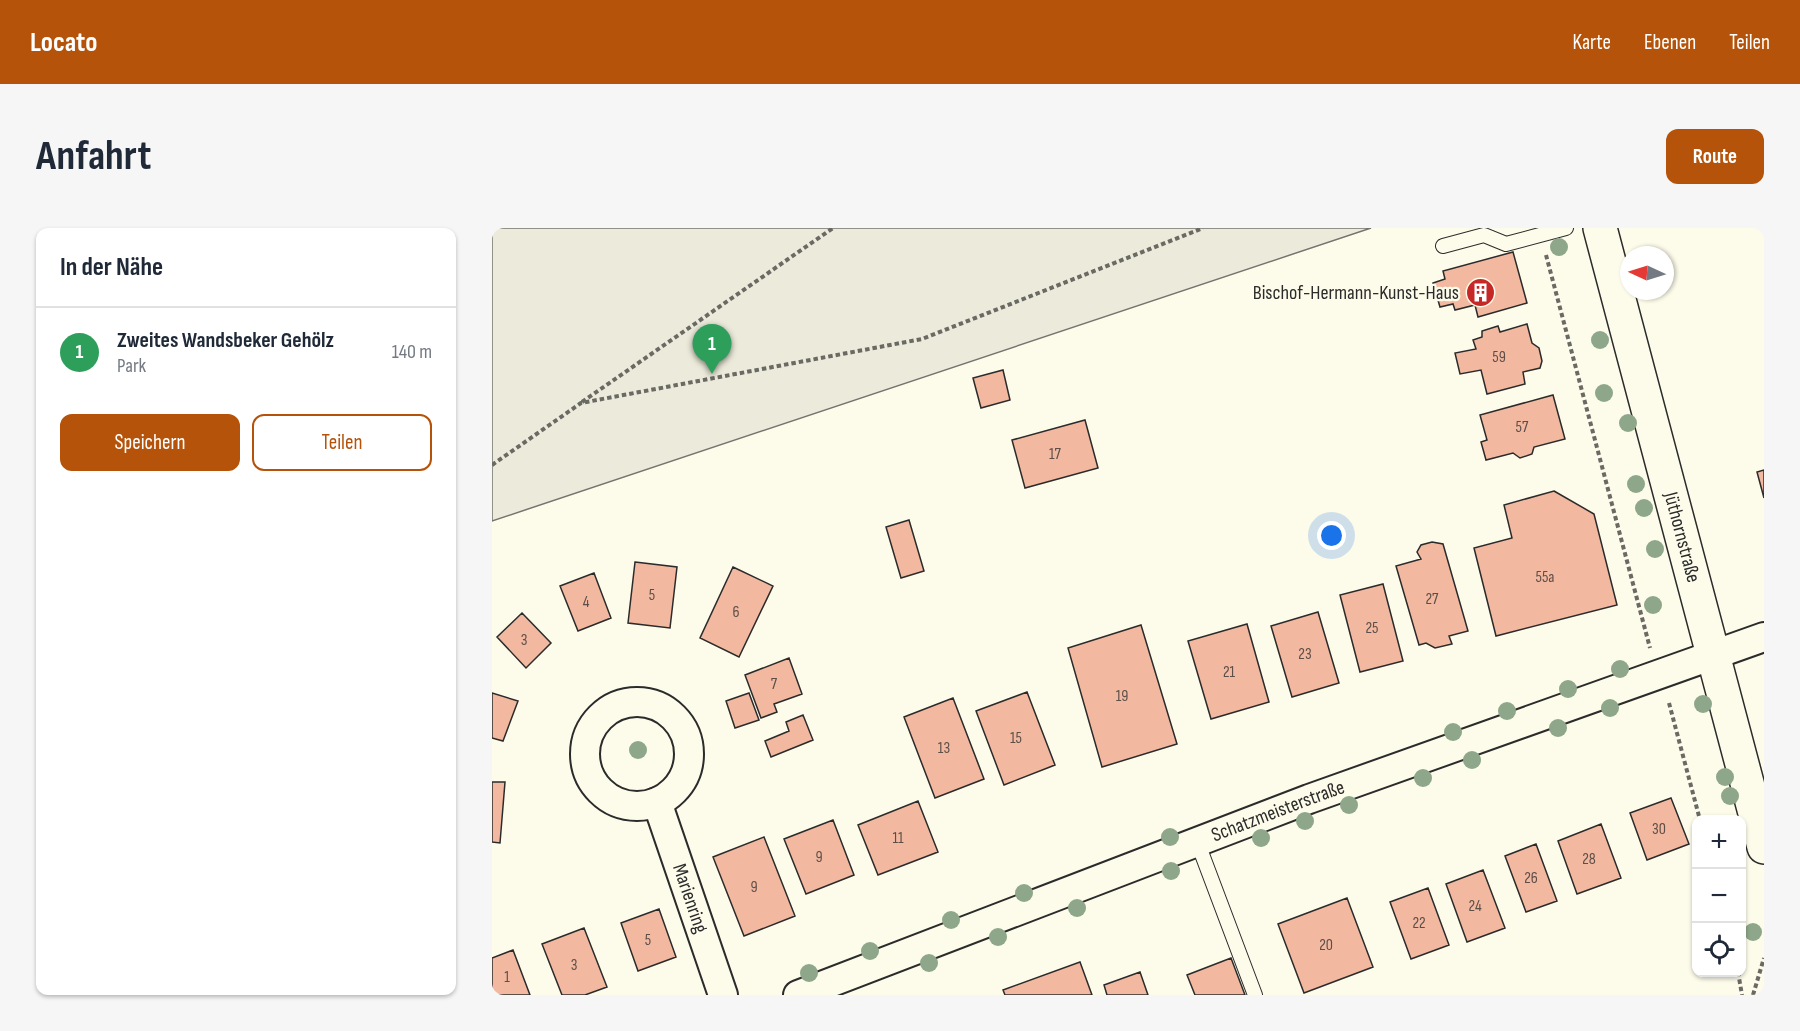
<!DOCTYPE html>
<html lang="de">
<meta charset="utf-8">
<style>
body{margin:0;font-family:"Sofia Sans Condensed",sans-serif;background:#f6f6f7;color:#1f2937}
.controls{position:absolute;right:18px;bottom:18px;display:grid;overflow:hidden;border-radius:12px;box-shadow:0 2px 4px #0004}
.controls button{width:54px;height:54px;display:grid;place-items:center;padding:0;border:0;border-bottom:2px solid #e0e1e3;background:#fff;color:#1f2937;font:30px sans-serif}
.compass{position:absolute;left:1128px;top:18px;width:54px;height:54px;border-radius:50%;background:#fff;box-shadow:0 2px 4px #0004;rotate:274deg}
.you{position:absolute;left:840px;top:308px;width:21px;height:21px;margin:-15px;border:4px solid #fff;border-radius:50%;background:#1a73e8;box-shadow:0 0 0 9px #1a73e833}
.badge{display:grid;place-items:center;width:39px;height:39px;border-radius:50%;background:#b45309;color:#fff;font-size:20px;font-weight:700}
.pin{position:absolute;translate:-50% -50px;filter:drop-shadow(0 2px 3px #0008)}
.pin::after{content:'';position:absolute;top:32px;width:21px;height:18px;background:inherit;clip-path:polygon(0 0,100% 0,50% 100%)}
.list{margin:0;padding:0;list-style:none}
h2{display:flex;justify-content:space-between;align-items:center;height:78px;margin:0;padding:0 24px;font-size:26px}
h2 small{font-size:20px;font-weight:400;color:#747a83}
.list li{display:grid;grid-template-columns:39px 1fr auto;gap:18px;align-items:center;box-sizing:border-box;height:90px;padding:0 24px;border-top:2px solid #e0e1e3}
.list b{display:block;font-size:22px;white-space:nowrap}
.list p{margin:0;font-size:20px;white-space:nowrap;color:#747a83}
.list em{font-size:20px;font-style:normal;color:#747a83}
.actions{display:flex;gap:12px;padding:18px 24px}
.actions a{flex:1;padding:14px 0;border:2px solid #b45309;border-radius:12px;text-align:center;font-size:21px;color:#b45309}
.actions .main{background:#b45309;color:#fff}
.icon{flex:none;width:33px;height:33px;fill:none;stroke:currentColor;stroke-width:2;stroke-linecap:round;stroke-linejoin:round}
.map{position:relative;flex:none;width:1272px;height:767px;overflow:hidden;border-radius:12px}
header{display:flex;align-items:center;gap:36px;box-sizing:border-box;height:84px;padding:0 30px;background:#b45309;color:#fff}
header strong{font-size:28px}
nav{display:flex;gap:33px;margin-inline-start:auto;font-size:21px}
.intro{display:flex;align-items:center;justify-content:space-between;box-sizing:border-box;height:144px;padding:0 36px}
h1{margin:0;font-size:42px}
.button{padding:15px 27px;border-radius:12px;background:#b45309;color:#fff;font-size:21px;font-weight:700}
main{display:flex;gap:36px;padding:0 36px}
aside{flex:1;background:#fff;border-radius:12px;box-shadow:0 2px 4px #0004}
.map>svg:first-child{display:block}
.green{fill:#ecebdb;stroke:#74746e;stroke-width:1.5}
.building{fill:#f2b8a0;stroke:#2b2b2b;stroke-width:1.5}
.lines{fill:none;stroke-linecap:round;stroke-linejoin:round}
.lane-casing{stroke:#2b2b2b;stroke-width:16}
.street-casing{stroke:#2b2b2b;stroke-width:32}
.secondary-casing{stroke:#2b2b2b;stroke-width:36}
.path{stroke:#6a6964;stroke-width:4;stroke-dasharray:4.5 3;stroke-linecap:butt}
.lane{stroke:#fdfbea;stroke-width:14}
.street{stroke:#fdfbea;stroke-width:28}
.secondary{stroke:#fdfbea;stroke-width:33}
.tree{fill:#8ea78a}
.labels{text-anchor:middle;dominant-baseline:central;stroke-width:4.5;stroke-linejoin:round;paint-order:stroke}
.number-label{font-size:16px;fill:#5d4e48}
.poi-label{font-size:20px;fill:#2b2b2b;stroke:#fdfbea;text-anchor:end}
.street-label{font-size:20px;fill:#2b2b2b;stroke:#fdfbea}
</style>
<header>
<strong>Locato</strong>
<nav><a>Karte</a><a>Ebenen</a><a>Teilen</a></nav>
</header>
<div class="intro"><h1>Anfahrt</h1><a class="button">Route</a></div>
<main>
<aside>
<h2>In der Nähe<small></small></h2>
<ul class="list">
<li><span class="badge" style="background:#2e9e5b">1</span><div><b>Zweites Wandsbeker Gehölz</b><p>Park</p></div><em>140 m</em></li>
</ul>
<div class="actions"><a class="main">Speichern</a><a>Teilen</a></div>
</aside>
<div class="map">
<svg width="1272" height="767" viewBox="0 0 1272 767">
<rect width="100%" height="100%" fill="#fdfbea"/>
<path class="green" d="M 0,0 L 879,0 L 0,293 Z"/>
<path class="building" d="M 1021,24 L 1035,75 L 986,89 L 983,77 L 963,82 L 961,76 L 948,79 L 941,55 L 953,51 L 951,43 Z
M 1035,96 L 1040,115 L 1047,120 L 1050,133 L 1048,140 L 1031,144 L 1033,156 L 995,166 L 989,142 L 968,146 L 963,125 L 984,121 L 981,112 L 990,109 L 990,103 L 1006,98 L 1008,104 Z
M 511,142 L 518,172 L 489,180 L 481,150 Z
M 1061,167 L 1073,211 L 1042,219 L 1040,226 L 1028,230 L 1021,225 L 994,232 L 989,214 L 995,212 L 988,187 Z
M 593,192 L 606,240 L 533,260 L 520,212 Z
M 1272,242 L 1272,270 L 1265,244 Z
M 1062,263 L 1102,286 L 1125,377 L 1004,408 L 982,320 L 1020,310 L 1012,277 Z
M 417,292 L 432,343 L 409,350 L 394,299 Z
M 940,314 L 951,316 L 976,403 L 957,408 L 960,416 L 943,420 L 934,415 L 927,417 L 904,338 L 929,331 L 925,324 L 929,317 Z
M 143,334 L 185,339 L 178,400 L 136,395 Z
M 241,339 L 281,358 L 247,429 L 208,410 Z
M 102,345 L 119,390 L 86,403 L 68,358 Z
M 891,356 L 911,433 L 868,444 L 848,367 Z
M 826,384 L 847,455 L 800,469 L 779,398 Z
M 30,385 L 59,415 L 34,440 L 5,409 Z
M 755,396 L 777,474 L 719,491 L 696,413 Z
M 649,397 L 685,516 L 610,539 L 576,420 Z
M 297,430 L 310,466 L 282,476 L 285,484 L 269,490 L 253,447 Z
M 535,464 L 563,537 L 512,557 L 484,483 Z
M 0,465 L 26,473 L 11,513 L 0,510 Z
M 257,465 L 267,492 L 243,500 L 234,473 Z
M 461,470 L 492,551 L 443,570 L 412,489 Z
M 311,487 L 321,512 L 279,529 L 273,513 L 297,503 L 294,494 Z
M 0,554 L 13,554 L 8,615 L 0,614 Z
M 1179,570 L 1197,616 L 1155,632 L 1138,585 Z
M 426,573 L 446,624 L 386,647 L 366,597 Z
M 341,592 L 362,647 L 314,666 L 292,611 Z
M 1109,596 L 1129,650 L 1085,666 L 1066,613 Z
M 272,609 L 303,688 L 252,708 L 221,629 Z
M 1044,616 L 1065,673 L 1034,684 L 1013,628 Z
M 991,642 L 1013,700 L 975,714 L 954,656 Z
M 936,660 L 957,717 L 919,731 L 898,674 Z
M 855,670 L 881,739 L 812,765 L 786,696 Z
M 167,681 L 184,729 L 146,743 L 129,695 Z
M 92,700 L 115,759 L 93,767 L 70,767 L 50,716 Z
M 21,722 L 38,767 L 0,767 L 0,730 Z
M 739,730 L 753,767 L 703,767 L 695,747 Z
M 588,734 L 600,767 L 513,767 L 511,762 Z
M 648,744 L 656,767 L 615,767 L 612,757 Z"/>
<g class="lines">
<defs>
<path id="lane" d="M 951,18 L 992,7 L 1014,16 L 1074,0
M 705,613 L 763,767"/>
<g id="street">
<circle cx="145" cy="526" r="52"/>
<path id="s1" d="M 165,574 L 231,767"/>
<path id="s2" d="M 306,767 L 817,571 L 1272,409"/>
</g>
<g id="secondary">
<path id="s3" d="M 1108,0 L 1272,619"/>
</g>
</defs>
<use href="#lane" class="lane-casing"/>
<use href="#street" class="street-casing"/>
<use href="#secondary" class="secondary-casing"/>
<path class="path" d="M 1054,27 L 1158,420
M 90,174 L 341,0
M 0,237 L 89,175 L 430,111 L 711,0
M 1177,475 L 1208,592
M 1246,744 L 1250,767
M 1261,767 L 1272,730"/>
<use href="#lane" class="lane"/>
<use href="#street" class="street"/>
<use href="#secondary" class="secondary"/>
</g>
<g class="tree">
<circle cx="1067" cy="19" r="9"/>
<circle cx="1108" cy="112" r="9"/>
<circle cx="1112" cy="165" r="9"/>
<circle cx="1136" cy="195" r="9"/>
<circle cx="1144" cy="256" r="9"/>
<circle cx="1152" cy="280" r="9"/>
<circle cx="1163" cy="321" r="9"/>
<circle cx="1161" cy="377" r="9"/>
<circle cx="1128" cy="441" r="9"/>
<circle cx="1076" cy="461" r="9"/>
<circle cx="1211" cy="476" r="9"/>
<circle cx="1118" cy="480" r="9"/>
<circle cx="1015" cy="483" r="9"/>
<circle cx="1066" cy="500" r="9"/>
<circle cx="961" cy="504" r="9"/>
<circle cx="146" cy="522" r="9"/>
<circle cx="980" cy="532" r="9"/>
<circle cx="1233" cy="549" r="9"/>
<circle cx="931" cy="550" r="9"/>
<circle cx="1238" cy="568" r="9"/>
<circle cx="857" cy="577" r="9"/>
<circle cx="813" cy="593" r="9"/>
<circle cx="678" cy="609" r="9"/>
<circle cx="769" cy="610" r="9"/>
<circle cx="679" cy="643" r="9"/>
<circle cx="532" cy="665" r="9"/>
<circle cx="585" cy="680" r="9"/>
<circle cx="459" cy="692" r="9"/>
<circle cx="1261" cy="704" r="9"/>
<circle cx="506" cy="709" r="9"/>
<circle cx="378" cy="723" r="9"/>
<circle cx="437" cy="735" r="9"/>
<circle cx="317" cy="745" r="9"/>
</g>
<defs>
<symbol id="building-disc" viewBox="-11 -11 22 22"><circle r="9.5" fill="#c62828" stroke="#fdfbea"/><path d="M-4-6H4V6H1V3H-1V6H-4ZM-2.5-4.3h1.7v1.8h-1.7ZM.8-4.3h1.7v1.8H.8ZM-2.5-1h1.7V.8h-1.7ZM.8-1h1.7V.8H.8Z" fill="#fff"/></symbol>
</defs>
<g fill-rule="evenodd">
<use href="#building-disc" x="972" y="48" width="33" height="33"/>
</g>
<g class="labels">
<g class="number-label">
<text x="1007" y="129">59</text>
<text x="1030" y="199">57</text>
<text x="563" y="226">17</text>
<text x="1053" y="349">55a</text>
<text x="160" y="367">5</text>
<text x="940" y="371">27</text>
<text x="94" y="374">4</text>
<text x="244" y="384">6</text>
<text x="880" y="400">25</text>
<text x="32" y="412">3</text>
<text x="813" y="426">23</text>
<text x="737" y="444">21</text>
<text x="282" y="456">7</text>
<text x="630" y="468">19</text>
<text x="524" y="510">15</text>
<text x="452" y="520">13</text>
<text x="1167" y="601">30</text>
<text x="406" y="610">11</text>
<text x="327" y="629">9</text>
<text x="1097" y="631">28</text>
<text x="1039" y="650">26</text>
<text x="262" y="659">9</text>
<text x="983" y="678">24</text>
<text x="927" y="695">22</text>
<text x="156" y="712">5</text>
<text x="834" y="717">20</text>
<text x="82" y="737">3</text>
<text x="15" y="749">1</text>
</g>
<g class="poi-label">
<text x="967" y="65">Bischof-Hermann-Kunst-Haus</text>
</g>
<g class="street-label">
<text stroke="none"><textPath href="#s3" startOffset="320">Jüthornstraße</textPath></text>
<text stroke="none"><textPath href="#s2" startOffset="514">Schatzmeisterstraße</textPath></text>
<text stroke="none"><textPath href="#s1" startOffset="102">Marienring</textPath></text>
</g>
</g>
</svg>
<div class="controls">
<button>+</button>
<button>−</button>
<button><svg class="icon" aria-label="locate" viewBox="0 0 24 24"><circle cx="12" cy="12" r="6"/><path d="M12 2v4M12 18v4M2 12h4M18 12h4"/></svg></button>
</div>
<svg class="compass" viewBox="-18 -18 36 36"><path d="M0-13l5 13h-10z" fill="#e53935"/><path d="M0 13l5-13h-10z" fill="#747a83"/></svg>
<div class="you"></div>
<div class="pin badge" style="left:220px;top:146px;background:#2e9e5b">1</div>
</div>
</main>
